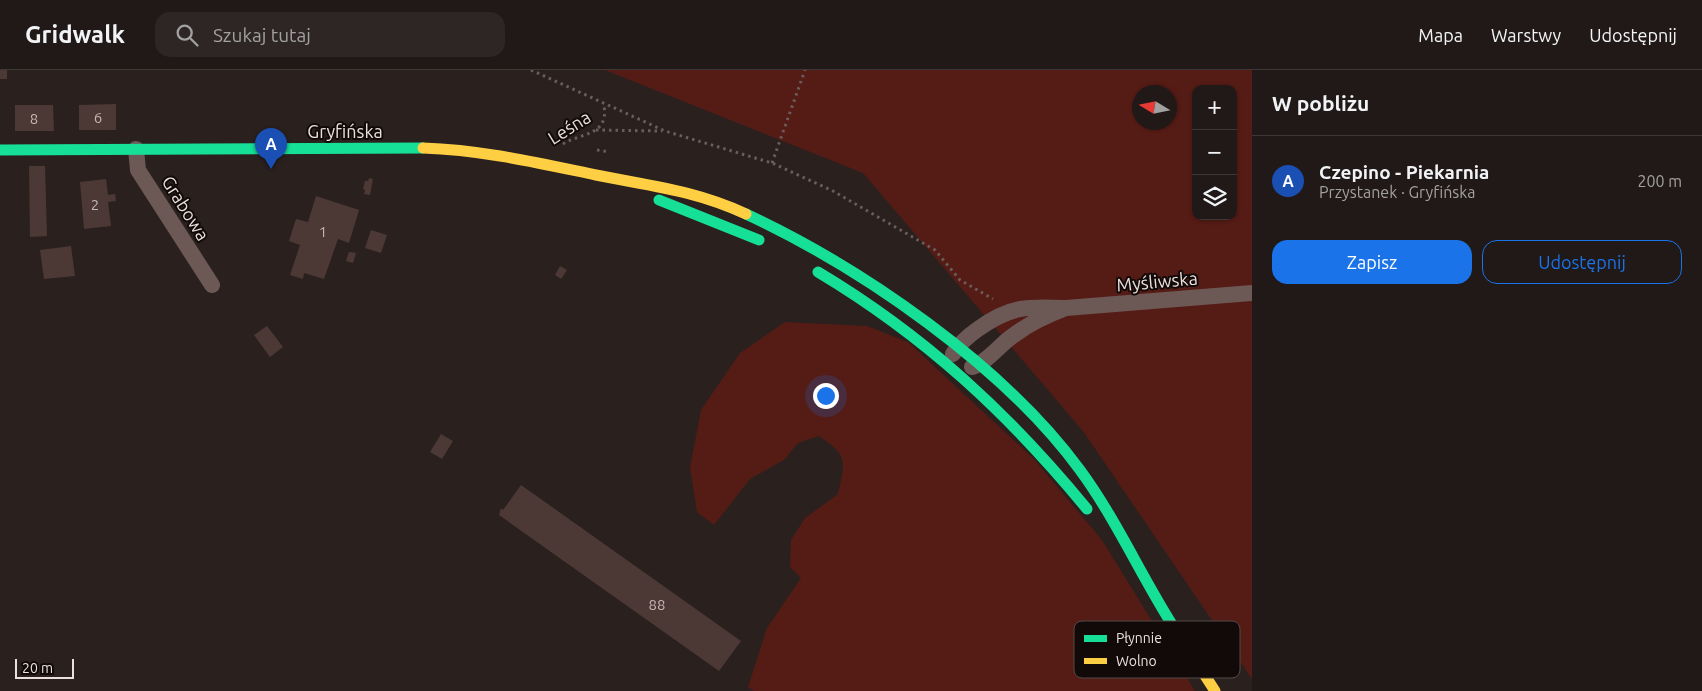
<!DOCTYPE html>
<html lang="pl">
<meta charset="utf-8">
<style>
body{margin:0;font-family:Ubuntu,sans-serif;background:#2d2624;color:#f1f3f6}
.controls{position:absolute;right:15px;top:15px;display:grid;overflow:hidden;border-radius:10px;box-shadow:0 1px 4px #0004}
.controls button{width:45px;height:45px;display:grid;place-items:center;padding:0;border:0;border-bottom:1px solid #3d3836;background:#201917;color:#f1f3f6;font:25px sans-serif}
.compass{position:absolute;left:1132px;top:15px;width:45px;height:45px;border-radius:50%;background:#201917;box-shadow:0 1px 4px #0004;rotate:280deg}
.scale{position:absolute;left:15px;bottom:12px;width:59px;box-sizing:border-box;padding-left:5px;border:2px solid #ece0de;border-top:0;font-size:14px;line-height:18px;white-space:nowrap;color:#ece0de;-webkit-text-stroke:4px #110a09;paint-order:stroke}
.you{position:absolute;left:825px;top:325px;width:18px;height:18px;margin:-12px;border:4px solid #fff;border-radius:50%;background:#1a73e8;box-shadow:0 0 0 8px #1a73e833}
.badge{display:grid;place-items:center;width:32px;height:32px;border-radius:50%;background:#1a73e8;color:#fff;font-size:16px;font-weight:700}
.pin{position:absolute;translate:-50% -41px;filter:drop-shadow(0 1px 2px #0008)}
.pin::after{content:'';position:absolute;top:26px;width:18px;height:15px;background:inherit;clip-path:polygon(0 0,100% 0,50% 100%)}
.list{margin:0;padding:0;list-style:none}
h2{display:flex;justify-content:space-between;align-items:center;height:65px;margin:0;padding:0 20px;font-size:21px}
h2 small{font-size:16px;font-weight:400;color:#a2a0a1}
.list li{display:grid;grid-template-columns:32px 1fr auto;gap:15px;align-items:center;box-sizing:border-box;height:90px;padding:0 20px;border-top:1px solid #3d3836}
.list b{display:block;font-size:19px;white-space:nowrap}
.list p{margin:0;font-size:16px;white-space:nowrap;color:#a2a0a1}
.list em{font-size:16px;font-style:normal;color:#a2a0a1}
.actions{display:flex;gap:10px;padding:15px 20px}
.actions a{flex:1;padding:11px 0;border:1px solid #1a73e8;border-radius:15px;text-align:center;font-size:18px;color:#1a73e8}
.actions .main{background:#1a73e8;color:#fff}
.icon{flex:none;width:28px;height:28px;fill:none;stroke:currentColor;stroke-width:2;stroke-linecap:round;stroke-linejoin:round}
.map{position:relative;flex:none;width:1252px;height:621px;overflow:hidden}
header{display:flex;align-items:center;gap:30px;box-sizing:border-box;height:70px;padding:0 25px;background:#201917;border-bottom:1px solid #3d3836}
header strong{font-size:24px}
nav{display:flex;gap:28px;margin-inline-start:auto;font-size:18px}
.search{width:350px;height:45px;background:#2d2624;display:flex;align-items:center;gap:12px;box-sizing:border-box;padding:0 18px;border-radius:15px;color:#a2a0a1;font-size:19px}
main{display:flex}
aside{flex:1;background:#201917}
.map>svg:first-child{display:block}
.green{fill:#551b15;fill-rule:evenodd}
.building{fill:#4c3835}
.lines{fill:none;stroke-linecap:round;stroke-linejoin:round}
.path{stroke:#6b5d5b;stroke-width:3;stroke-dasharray:2.5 4;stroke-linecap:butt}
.street{stroke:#6c5855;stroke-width:16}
.fast{stroke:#16e098;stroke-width:11}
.slow{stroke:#ffcf43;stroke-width:11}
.labels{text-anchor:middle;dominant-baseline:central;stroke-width:4;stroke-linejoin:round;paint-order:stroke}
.number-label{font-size:15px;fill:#c4b6b4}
.street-label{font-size:18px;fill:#ece0de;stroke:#110a09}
.key{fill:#110a09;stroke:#534a49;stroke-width:1}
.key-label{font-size:14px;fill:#ece0de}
</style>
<header>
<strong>Gridwalk</strong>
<div class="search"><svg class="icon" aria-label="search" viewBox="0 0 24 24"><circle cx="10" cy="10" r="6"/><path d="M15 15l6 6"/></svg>Szukaj tutaj</div>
<nav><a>Mapa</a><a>Warstwy</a><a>Udostępnij</a></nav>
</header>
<main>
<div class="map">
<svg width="1252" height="621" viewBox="0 0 1252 621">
<rect width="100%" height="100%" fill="#2a211f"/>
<path class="green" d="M 605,0 L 1252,0 L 1252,609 L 1083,361 L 863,103 ZM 1196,19 L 1233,19 L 1233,146 L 1196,146 ZM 1140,22 L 1170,22 L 1170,52 L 1140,52 Z
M 785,252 L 867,256 L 908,272 L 1034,389 L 1102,470 L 1195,621 L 754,621 L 748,617 L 767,558 L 801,508 L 790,497 L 791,470 L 805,448 L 838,424 C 845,391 849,386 819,366 L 798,373 L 784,390 L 750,409 L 714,455 L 697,442 L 690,397 L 701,340 L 740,283 Z"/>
<path class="building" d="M 0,0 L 7,0 L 7,9 L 0,9 Z
M 116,34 L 116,60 L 79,60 L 79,35 Z
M 15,35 L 53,35 L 54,61 L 15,61 Z
M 29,96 L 45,96 L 47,166 L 30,167 Z
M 369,108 L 373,109 L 370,125 L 364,124 L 365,120 L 363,119 L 365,111 L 368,111 Z
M 106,109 L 108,125 L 115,124 L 116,131 L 108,132 L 111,156 L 84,159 L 80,112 Z
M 316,126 L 359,140 L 349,173 L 338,169 L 324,209 L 304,203 L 303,209 L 290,205 L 300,175 L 289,171 L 296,149 L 308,152 Z
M 371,160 L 387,165 L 381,183 L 365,178 Z
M 71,176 L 75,206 L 44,209 L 40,180 Z
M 349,182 L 356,183 L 353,193 L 346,191 Z
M 560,196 L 567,200 L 561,209 L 555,205 Z
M 267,256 L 283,277 L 270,287 L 254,265 Z
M 441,364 L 453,371 L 442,389 L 430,382 Z
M 521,415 L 741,571 L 719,601 L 499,445 L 501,438 L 503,440 Z"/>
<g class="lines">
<path class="path" d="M 531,0 L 665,61 L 772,93 L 833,121 L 935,180 L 960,210 L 993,229
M 596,60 L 662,61
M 563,74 C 580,63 609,66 604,36
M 597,80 L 610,82
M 772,93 L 805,0"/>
<path class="street" d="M 136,79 L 138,100 L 212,215
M 953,284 C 959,274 968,266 978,259 C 1010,236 1027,236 1066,238 L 1252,223
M 972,297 C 987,293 1000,274 1014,265 C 1030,253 1047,245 1066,238"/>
<path class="fast" d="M 0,80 L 423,78
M 659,130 L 759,170
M 746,144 C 862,198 1004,296 1080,400 C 1116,449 1140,504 1173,556
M 818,202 C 925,266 1008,343 1087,439"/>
<path class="slow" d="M 423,78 C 483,80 538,93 596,105 C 650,116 694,120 746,144
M 1173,556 L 1215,621"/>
</g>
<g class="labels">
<g class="number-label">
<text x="98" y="47">6</text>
<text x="34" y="48">8</text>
<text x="95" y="134">2</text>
<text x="323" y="161">1</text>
<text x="657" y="534">88</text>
</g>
<g class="street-label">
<text transform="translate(569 57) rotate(-32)">Leśna</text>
<text x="345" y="61">Gryfińska</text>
<text transform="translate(186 138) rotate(58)">Grabowa</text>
<text transform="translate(1157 211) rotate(-5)">Myśliwska</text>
</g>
</g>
<rect x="1074" y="551" width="166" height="57" rx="8" class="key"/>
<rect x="1084" y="565" width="23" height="7" fill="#16e098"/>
<rect x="1084" y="588" width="23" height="6" fill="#ffcf43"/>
<g class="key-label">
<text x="1116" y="573">Płynnie</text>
<text x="1116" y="596">Wolno</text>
</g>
</svg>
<div class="controls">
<button>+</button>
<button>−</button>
<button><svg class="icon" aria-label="layers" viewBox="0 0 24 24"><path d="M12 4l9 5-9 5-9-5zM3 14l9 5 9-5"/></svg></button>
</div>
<svg class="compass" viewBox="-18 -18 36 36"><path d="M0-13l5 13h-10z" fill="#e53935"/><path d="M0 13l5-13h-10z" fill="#a2a0a1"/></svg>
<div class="scale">20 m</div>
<div class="you"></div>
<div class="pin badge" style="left:271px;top:99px;background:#1a4fb4">A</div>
</div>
<aside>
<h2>W pobliżu<small></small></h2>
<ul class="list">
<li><span class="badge" style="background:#1a4fb4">A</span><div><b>Czepino - Piekarnia</b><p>Przystanek · Gryfińska</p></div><em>200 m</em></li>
</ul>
<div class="actions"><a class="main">Zapisz</a><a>Udostępnij</a></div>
</aside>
</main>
